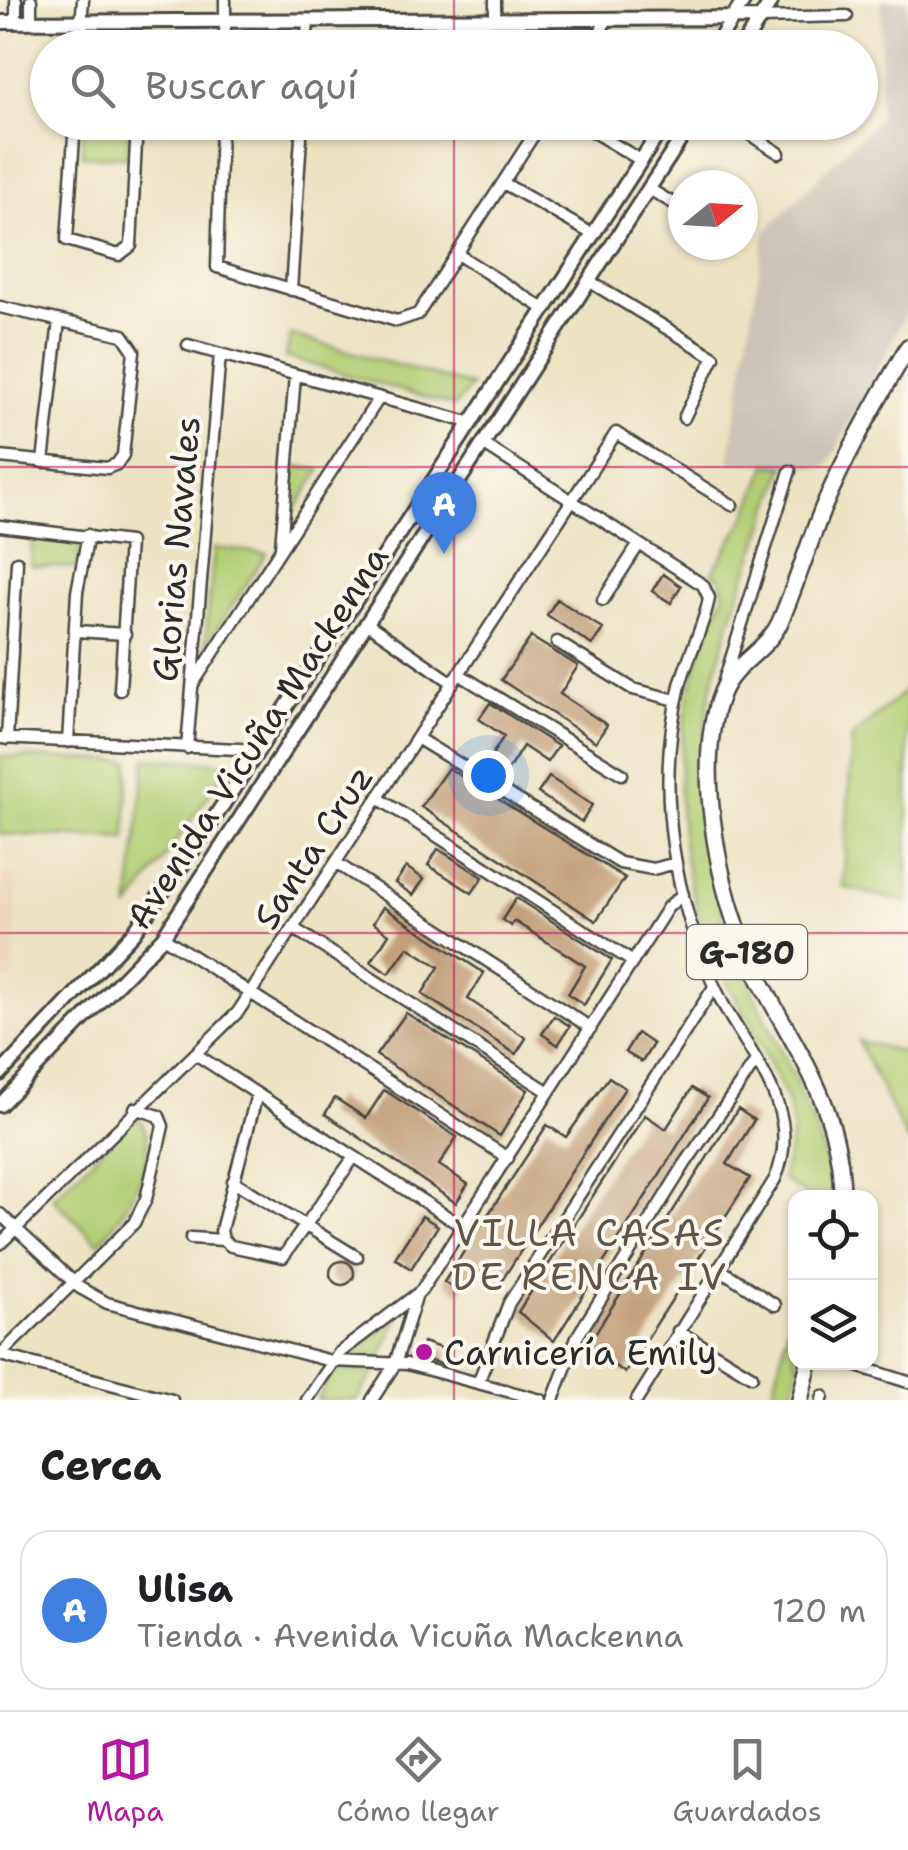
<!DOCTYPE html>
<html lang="es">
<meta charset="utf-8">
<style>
body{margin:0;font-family:"Shantell Sans",sans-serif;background:#f2f2f2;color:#202124}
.controls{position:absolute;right:30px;bottom:30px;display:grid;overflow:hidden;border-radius:20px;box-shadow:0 2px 8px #0004}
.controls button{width:90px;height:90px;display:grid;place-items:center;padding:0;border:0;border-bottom:2px solid #e0e0e0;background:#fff;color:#202124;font:50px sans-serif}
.compass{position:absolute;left:668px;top:170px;width:90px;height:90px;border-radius:50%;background:#fff;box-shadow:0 2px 8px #0004;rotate:72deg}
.you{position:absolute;left:488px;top:775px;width:35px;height:35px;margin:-25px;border:8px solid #fff;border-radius:50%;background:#1a73e8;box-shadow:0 0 0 15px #1a73e833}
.badge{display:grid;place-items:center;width:65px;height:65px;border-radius:50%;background:#b5179e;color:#fff;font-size:32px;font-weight:700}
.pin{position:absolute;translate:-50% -82px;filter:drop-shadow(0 2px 5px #0008)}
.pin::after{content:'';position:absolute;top:52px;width:35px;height:30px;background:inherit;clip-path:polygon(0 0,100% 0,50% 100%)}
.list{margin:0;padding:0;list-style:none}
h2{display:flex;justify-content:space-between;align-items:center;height:130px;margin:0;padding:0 40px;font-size:42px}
h2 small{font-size:32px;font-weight:400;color:#757577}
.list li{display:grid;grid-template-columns:65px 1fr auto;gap:30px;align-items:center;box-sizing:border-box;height:160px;margin:0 20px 20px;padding:0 20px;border:2px solid #e0e0e0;border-radius:30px}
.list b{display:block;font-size:38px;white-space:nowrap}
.list p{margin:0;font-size:32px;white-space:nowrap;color:#757577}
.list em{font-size:32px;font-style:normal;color:#757577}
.icon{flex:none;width:55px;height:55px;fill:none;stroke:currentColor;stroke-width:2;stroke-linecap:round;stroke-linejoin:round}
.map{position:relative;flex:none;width:908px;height:1400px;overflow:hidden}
.search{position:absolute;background:#fff;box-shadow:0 2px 8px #0004;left:30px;right:30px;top:30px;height:110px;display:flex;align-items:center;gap:25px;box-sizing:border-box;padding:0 35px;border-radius:55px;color:#757577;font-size:38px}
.sheet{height:310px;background:#fff}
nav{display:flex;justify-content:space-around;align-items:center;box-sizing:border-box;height:140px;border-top:2px solid #e0e0e0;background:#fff;font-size:28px;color:#757577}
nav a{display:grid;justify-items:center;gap:5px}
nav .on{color:#b5179e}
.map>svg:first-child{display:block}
.built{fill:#ecd7ba}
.industrial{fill:#cbc2b8}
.green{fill:#b2ce74;stroke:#6e7c50;stroke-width:2.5}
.building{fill:#c3a17d}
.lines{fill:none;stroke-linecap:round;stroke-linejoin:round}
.minor-casing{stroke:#484742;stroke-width:15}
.tertiary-casing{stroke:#484742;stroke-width:18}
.primary-casing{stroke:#484742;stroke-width:20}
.minor{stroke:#fff;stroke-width:10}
.tertiary{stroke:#fff;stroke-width:12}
.primary{stroke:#fff;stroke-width:15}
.grid{fill:none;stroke:#c2185b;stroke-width:2.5;stroke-opacity:0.55}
.poi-dot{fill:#b5179e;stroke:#fbf7ec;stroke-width:4}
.labels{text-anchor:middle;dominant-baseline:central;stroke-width:8;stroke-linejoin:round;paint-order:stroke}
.shield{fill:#fbf7ec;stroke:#696865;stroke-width:2.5}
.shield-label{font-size:32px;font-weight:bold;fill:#2b2b2b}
.street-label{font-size:35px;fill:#2b2b2b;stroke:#fbf7ec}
.poi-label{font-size:35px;fill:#2b2b2b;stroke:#fbf7ec;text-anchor:start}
.neighbourhood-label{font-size:38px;letter-spacing:2.5px;fill:#605448;stroke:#fbf7ec}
</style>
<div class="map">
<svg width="908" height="1400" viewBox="0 0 908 1400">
<rect width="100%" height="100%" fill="#fbf7ec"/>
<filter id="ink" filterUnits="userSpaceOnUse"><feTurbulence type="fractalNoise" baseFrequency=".01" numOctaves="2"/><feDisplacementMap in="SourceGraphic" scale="20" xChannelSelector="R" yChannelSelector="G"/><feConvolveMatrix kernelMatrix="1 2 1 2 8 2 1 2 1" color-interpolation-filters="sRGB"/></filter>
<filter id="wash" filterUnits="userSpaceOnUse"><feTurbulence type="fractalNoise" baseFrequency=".0048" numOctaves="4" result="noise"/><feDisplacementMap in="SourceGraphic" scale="40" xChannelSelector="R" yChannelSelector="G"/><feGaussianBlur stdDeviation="2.25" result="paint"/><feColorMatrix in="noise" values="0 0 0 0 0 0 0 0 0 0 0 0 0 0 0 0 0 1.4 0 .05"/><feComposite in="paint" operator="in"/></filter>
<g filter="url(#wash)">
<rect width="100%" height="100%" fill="#ece3c3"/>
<path class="built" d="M 0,874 L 17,875 L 14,979 L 0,982 Z"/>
<path class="industrial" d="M 882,0 L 908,0 L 908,309 L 827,468 L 729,462 L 765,231 L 879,118 Z"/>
<path class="green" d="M 82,124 L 129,125 L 128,157 L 82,156 Z
M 291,335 L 471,386 L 455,406 L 285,357 Z
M 767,465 L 785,466 C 761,537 731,609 713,682 C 693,759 702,855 727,930 C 759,1022 819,1100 833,1197 L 809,1197 L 782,1180 L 793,1130 L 788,1104 C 762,1043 725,986 702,923 C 665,824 675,686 725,594 L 720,578 L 712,573 L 747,515 Z
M 294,466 L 321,470 L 286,523 Z
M 32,539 L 80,541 L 79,568 L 31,566 Z
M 214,548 L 267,553 L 205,647 Z
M 908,688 L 908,903 L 843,887 L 852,737 Z
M 1,756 L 129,761 L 126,839 L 0,834 Z
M 146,758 L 231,763 L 129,909 Z
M 858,1041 L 908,1053 L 908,1142 Z
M 136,1115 C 169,1147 124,1217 98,1243 L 53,1198 Z
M 795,1295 L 796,1362 L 800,1363 L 791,1400 L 771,1400 Z
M 399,1316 L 381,1357 L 349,1356 Z
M 336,1369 L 374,1372 L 357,1400 L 316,1400 Z"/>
<g id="blocks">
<path class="building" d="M 663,574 L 681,586 L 671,603 L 652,591 Z
M 557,599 L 603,629 L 592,645 L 547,615 Z
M 531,637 L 578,666 L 560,694 L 607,725 L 596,742 L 501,680 Z
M 490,703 L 558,746 L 547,762 L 523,746 L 506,773 L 488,761 L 504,736 L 479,719 Z
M 448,768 L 625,878 L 596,921 L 421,807 Z
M 549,777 L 592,805 L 582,822 L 538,793 Z
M 438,849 L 483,877 L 472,893 L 428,865 Z
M 406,867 L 424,879 L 413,895 L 395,883 Z
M 516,898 L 612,960 L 584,1005 L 568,994 L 585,966 L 514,921 L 511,926 L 502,920 Z
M 383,907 L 484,973 L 468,999 L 526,1038 L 516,1054 L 422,994 L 439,967 L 408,947 L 389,974 L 371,962 L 389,934 L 373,923 Z
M 406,1013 L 528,1090 L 500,1136 L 376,1055 Z
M 554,1016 L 570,1026 L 558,1045 L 542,1034 Z
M 637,1033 L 653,1044 L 642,1062 L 625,1052 Z
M 609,1077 L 625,1088 L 499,1285 L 475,1270 L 460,1293 L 444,1282 L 547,1125 L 566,1137 Z
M 692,1088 L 708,1098 L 554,1341 L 518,1312 L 645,1115 L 666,1129 Z
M 384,1090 L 457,1137 L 439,1165 L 468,1184 L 456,1203 L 325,1114 L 335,1098 L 366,1118 Z
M 738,1109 L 754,1120 L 727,1164 L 750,1178 L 625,1373 L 587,1346 Z
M 422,1216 L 438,1226 L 411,1269 L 395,1258 Z
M330 1273a12 12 0 1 1 24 0a12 12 0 1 1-24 0Z
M 423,1342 L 449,1351 L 444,1365 L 418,1357 Z"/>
</g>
</g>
<g filter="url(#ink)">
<use href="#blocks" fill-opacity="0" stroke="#484742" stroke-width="2.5"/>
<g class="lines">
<defs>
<path id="minor" d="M 31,0 L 31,22
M 760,18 L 847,16
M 495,20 L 495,0
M 16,22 L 16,0
M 79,48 L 83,0
M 225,48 L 225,0
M 306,48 L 308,21
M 590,48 L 607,20
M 75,122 L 67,240 L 119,255 L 131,246 L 137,122
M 221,122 L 217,267 L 397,321 L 418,314 L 542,122
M 577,122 L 642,161
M 730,122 L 779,153
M 505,184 L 594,235
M 649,189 L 683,209
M 457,254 L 546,310
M 592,283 L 714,357 L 684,418
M 291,290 L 302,122
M 0,307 L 123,335 L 134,351 L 123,455 L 117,464 L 107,468 L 0,457
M 188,345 L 472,423
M 486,446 L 703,585 L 709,598 C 704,627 688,655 680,685 C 661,762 667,843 689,919 C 698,948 709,977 723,1004 C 753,1060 804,1113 775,1179 L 637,1400
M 43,462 L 59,321
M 0,526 L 129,542 L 120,690
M 281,547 L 295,375
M 603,600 L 639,544
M 368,624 L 453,683
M 76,631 L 125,634
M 557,642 L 633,689 L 676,700
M 459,674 L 622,774
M 724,681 L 790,471
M 193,684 L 379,398
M 0,738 L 260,750
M 417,738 L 620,863 L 653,869 L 676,863
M 7,739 L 17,562
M 68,742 L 77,592 L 88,535
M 187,748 L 220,354
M 378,798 L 633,962
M 336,863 L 591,1028
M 293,928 L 549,1092
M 163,937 L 508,1158
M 197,1055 L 463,1227
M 233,1181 L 357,1257
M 0,1214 L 80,1288 L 107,1303 L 331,1361 L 407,1364 L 541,1400
M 191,1238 L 223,1240 L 231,1246 L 283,1257 L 354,1157
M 223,1240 L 221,1230 L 257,1094
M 0,1244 L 238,1012 L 616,433 L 732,505
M 718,1268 L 775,1305
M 678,1331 L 752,1376
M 0,1355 L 134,1223 L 146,1199 L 163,1126 L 159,1116 L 135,1108
M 0,1355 L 172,1400
M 845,1362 L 908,1382
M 478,1383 L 509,1303 L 714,987
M 307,1400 L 339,1353 L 421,1291 L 668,907 L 683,894
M 372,1400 L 395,1364 L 416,1297
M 553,1400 L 577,1337 L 685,1164 L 756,1061
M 822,1400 L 823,1396"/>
<path id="tertiary" d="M 0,22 L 760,18
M 714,48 L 744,0
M 741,48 L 772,0
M 0,1074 L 133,933 L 198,843 L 666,122
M 0,1105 L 163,937 L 692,122"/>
<path id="primary" d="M 842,1198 C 842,1093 781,1035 744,946 C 717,879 694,761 722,692 C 735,662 767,651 780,622 C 796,585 808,546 823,508 C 847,452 878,399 908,347
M 800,1400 L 809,1362"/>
</defs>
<use href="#minor" class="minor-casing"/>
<use href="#tertiary" class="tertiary-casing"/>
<use href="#primary" class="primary-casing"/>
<use href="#minor" class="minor"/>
<use href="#tertiary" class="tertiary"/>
<use href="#primary" class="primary"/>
</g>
</g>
<path class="grid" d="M 454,0 L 454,48M 454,122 L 454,1400M 0,467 L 908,467M 0,933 L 908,933"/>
<circle class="poi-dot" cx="424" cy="1352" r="10"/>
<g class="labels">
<rect class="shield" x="687" y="925" width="120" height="54" rx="8"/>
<g class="shield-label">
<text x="747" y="952">G-180</text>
</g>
<g class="street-label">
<text transform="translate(176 549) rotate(-85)">Glorias Navales</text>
<text transform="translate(257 737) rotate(-57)">Avenida Vicuña Mackenna</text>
<text transform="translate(313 847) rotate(-57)">Santa Cruz</text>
</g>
<g class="poi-label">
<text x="444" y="1352">Carnicería Emily</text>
</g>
<g class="neighbourhood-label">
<text x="590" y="1232">VILLA CASAS<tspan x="590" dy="44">DE RENCA IV</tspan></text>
</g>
</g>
</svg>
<div class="controls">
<button><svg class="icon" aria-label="locate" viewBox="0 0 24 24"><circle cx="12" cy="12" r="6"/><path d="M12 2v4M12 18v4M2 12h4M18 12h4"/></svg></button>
<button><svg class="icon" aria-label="layers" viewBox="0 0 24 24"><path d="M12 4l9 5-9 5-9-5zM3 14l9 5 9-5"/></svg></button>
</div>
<svg class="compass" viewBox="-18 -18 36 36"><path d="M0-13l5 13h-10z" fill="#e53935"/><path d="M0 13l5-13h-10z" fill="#757577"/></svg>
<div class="you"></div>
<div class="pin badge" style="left:444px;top:554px;background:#3f7fe0">A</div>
<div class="search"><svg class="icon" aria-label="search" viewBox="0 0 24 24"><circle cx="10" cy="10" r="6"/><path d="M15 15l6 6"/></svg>Buscar aquí</div>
</div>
<section class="sheet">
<h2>Cerca<small></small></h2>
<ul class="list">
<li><span class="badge" style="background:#3f7fe0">A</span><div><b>Ulisa</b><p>Tienda · Avenida Vicuña Mackenna</p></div><em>120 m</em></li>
</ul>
</section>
<nav>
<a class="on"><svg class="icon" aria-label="map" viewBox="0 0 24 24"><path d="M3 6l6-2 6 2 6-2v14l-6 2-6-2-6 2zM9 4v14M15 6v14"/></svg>Mapa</a>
<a><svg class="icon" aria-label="directions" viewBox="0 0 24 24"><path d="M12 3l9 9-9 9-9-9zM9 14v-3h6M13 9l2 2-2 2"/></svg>Cómo llegar</a>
<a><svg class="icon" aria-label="saved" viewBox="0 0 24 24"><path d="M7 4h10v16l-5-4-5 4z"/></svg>Guardados</a>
</nav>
